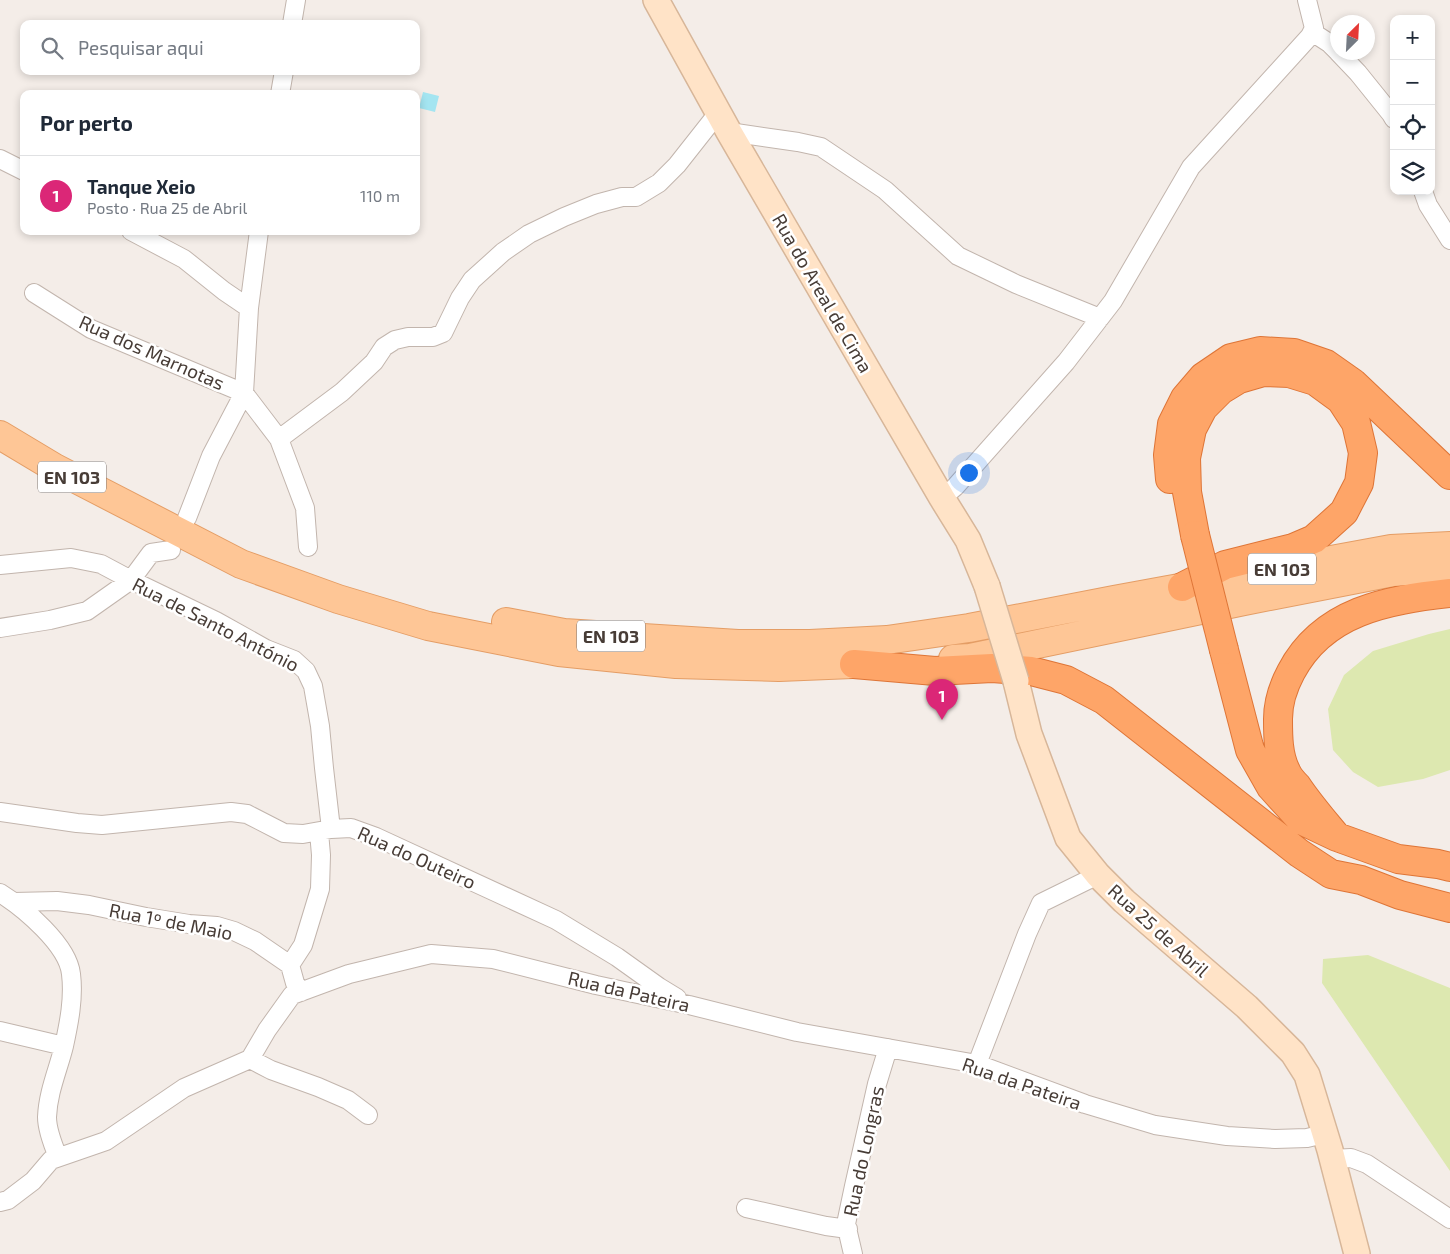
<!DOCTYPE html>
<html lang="pt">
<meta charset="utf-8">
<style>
body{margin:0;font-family:"Exo 2",sans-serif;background:#f6f6f7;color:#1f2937}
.controls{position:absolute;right:15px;top:15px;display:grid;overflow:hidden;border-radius:10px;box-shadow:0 2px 8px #0003}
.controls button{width:45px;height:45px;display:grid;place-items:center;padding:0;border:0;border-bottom:1px solid #e0e1e3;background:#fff;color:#1f2937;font:25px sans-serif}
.compass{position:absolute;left:1330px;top:15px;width:45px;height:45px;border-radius:50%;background:#fff;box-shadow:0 2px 8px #0003;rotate:24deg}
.you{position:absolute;left:968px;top:472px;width:18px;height:18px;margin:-12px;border:4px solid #fff;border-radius:50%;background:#1a73e8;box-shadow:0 0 0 8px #1a73e833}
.badge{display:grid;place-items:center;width:32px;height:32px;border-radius:50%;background:#db2777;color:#fff;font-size:16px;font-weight:700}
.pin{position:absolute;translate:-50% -41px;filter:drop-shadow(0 1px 2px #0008)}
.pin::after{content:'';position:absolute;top:26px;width:18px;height:15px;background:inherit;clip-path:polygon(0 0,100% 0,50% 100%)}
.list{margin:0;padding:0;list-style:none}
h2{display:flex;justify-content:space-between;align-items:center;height:65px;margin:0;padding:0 20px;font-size:21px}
h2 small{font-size:16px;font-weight:400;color:#747a83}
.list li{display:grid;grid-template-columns:32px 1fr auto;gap:15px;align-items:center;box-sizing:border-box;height:80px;padding:0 20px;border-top:1px solid #e0e1e3}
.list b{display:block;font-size:19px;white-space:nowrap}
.list p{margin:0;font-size:16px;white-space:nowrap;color:#747a83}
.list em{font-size:16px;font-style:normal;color:#747a83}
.icon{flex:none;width:28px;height:28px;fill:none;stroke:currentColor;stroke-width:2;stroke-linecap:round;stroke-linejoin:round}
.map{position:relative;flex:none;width:1450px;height:1254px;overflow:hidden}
.search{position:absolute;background:#fff;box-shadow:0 2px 8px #0003;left:20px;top:20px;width:400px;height:55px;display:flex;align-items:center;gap:12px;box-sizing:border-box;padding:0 18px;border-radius:10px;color:#747a83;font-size:19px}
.panel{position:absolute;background:#fff;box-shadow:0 2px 8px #0003;left:20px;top:90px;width:400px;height:145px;border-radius:10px}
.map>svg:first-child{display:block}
.green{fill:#dde8b0}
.water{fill:#a4e5f1}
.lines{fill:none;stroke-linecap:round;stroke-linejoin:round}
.street-casing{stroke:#c2b5ad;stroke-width:20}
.secondary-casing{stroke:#d7b699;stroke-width:28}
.primary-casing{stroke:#e49d65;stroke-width:30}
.highway-casing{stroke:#de7537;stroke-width:30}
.street{stroke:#fff;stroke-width:18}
.secondary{stroke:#ffe3c7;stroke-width:25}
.primary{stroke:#fec696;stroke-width:28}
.highway{stroke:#fea568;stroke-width:28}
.secondary-bridge-casing{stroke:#d7b699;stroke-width:28;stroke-linecap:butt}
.highway-bridge-casing{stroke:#de7537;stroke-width:30;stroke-linecap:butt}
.secondary-bridge{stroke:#ffe3c7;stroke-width:25}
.highway-bridge{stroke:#fea568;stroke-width:28}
.labels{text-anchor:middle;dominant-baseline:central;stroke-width:5;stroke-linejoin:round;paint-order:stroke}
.shield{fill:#fff;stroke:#7e7672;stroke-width:1}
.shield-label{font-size:18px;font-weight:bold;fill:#473c36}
.street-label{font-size:19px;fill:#473c36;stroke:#fff}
</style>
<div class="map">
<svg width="1450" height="1254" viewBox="0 0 1450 1254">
<rect width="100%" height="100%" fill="#f4ede8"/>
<path class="green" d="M 1450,629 L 1450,770 L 1423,779 L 1378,787 L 1353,772 L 1333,750 L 1328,709 L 1344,675 L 1373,651 L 1429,634 Z
M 1368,955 L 1450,988 L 1450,1171 L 1322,983 L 1323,959 Z"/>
<path class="water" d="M 423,92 L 439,96 L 435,112 L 419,108 Z"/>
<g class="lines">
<defs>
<path id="street" d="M 292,24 L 296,0
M 1312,32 L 1329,43 L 1338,52
M 1338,52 L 1358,73 L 1391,114 L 1394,119
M 280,94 L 284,71
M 729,132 L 798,142 L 821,147 L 885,190 L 958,256 L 1016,284 L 1100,318
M 0,159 L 24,171
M 1423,191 L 1428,205 L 1450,240
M 131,231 L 184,259 L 224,291 L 249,308
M 34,293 L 91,329 L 244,393 L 279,439 L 305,508 L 308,547
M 279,439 L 342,392 L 374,362 L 384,347 L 395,340 L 408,337 L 433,337 L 443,333 L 460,298 L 472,280 L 503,252 L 529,234 L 564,217 L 596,204 L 622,197 L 636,197 L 659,183 L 677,165 L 718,113
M 942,498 L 955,487 L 1066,362 L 1113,301 L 1191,167 L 1310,36 L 1314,28 L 1307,0
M 187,518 L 211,456 L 244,393 L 249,308 L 259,231
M 0,565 L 71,558 L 101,564 L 131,580 L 216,621 L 266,649 L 294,660 L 306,671 L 313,686 L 320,726 L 324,768 L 331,829
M 0,628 L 50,620 L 87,611 L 131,580 L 151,553 L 171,550
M 0,812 L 77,823 L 102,825 L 231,812 L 247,814 L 284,833 L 303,834 L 331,829 L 351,828 L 376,837 L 556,920 L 617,957 L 659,987 L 677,998
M 0,893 C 24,908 68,945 71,974 C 74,998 69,1023 64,1046 C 58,1070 48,1092 47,1117 C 47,1130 53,1145 58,1157
M 14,902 L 57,901 L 89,905 L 146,917 L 189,924 L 217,926 L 234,931 L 255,941 L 290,965 L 295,983 L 301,992
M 290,965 L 303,945 L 320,889 L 321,855 L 319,832
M 0,1031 L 64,1046
M 250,1059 L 271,1070 L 318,1087 L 348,1100 L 368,1115
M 977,1064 L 1027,934 L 1041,903 L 1098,875
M 1332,1159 L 1351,1158 L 1367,1164 L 1450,1219
M 0,1202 L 8,1200 L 33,1181 L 51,1160 L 106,1141 L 184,1088 L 250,1059 L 267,1030 L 292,995 L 349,974 L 431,954 L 493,959 L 596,985 L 689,1005 L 797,1032 L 977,1064 L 1085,1104 L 1155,1125 L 1227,1136 L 1275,1139 L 1307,1138 L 1324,1134
M 746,1208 L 826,1226 L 848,1229
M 853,1254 L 846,1224 L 854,1186 L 877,1084 L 888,1048"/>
<path id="secondary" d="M 656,0 L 729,132 L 942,498 L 968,540 L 987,586
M 1016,681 L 1029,734 L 1068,838 L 1098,875 L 1124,901 L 1247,1007 L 1293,1053 L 1307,1075 L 1330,1150 L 1357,1254"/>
<path id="primary" d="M 0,435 L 55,468 L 241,564 L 338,599 L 428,626 L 559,652 L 676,664 L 779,667 L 877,663
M 506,622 L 564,633 L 738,644 L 810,644 L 887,640 L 969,628 L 1114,600 L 1391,549 L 1450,546
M 953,659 L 970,658 L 1244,601 L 1393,572 L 1450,568"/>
<path id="highway" d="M 1170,479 L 1168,455 L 1172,424 L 1185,398 L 1203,377 L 1231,358 L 1260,351 L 1294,353 L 1326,364 L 1353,383 L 1450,475
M 1182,587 L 1225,565 L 1293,548 L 1314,539 L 1344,512 L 1359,483 L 1363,453 L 1356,423 L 1341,400 L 1315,381 L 1289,373 L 1263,372 L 1239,379 L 1221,390 L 1203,408 L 1192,429 L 1186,458 L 1187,492 L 1195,535
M 1224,650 L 1250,750 L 1271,787 L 1301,820 L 1337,837 L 1398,859 L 1438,864 L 1450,867
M 854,664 L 935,671 L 992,668 L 1031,671 L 1066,680 L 1104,700 L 1299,853 L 1331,874 L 1361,880 L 1400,895 L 1450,908
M 1337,837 C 1323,820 1309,804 1297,786 C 1293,782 1288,776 1286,771 C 1278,755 1278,736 1278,719 C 1278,702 1283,687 1291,672 C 1323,611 1387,600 1450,593"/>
</defs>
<use href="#street" class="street-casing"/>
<use href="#secondary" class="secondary-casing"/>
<use href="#primary" class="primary-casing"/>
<use href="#highway" class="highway-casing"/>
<use href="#street" class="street"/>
<use href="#secondary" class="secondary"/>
<use href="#primary" class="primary"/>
<use href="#highway" class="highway"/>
<defs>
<path id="secondary-bridge" d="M 987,586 L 1016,681"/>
<path id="highway-bridge" d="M 1195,535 L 1224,650"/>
</defs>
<use href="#secondary-bridge" class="secondary-bridge-casing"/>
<use href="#highway-bridge" class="highway-bridge-casing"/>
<use href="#secondary-bridge" class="secondary-bridge"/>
<use href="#highway-bridge" class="highway-bridge"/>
</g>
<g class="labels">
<g class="shield">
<rect x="38" y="461.5" width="68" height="31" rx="4"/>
<rect x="1248" y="553.5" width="68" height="31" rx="4"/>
<rect x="577" y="620.5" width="68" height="31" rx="4"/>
</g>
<g class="shield-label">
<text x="72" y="477">EN 103</text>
<text x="1282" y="569">EN 103</text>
<text x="611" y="636">EN 103</text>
</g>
<g class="street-label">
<text transform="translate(823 293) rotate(60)">Rua do Areal de Cima</text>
<text transform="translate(152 352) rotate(24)">Rua dos Marnotas</text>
<text transform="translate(216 624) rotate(27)">Rua de Santo António</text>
<text transform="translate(417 857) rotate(24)">Rua do Outeiro</text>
<text transform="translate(171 921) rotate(11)">Rua 1º de Maio</text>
<text transform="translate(1159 930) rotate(42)">Rua 25 de Abril</text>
<text transform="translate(629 991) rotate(13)">Rua da Pateira</text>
<text transform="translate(1022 1083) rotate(19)">Rua da Pateira</text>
<text transform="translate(863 1151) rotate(-78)">Rua do Longras</text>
</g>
</g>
</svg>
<div class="controls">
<button>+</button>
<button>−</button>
<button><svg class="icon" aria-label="locate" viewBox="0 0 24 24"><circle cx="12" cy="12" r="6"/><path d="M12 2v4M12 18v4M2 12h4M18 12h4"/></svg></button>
<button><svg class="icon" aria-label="layers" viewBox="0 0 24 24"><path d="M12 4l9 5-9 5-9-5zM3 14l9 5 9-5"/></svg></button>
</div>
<svg class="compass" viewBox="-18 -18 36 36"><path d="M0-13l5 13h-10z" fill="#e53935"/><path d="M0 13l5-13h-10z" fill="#747a83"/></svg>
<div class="you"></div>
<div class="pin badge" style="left:942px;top:720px">1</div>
<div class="search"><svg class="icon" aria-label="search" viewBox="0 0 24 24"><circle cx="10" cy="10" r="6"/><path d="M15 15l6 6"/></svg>Pesquisar aqui</div>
<section class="panel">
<h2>Por perto<small></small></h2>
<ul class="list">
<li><span class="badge">1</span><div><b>Tanque Xeio</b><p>Posto · Rua 25 de Abril</p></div><em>110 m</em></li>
</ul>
</section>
</div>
